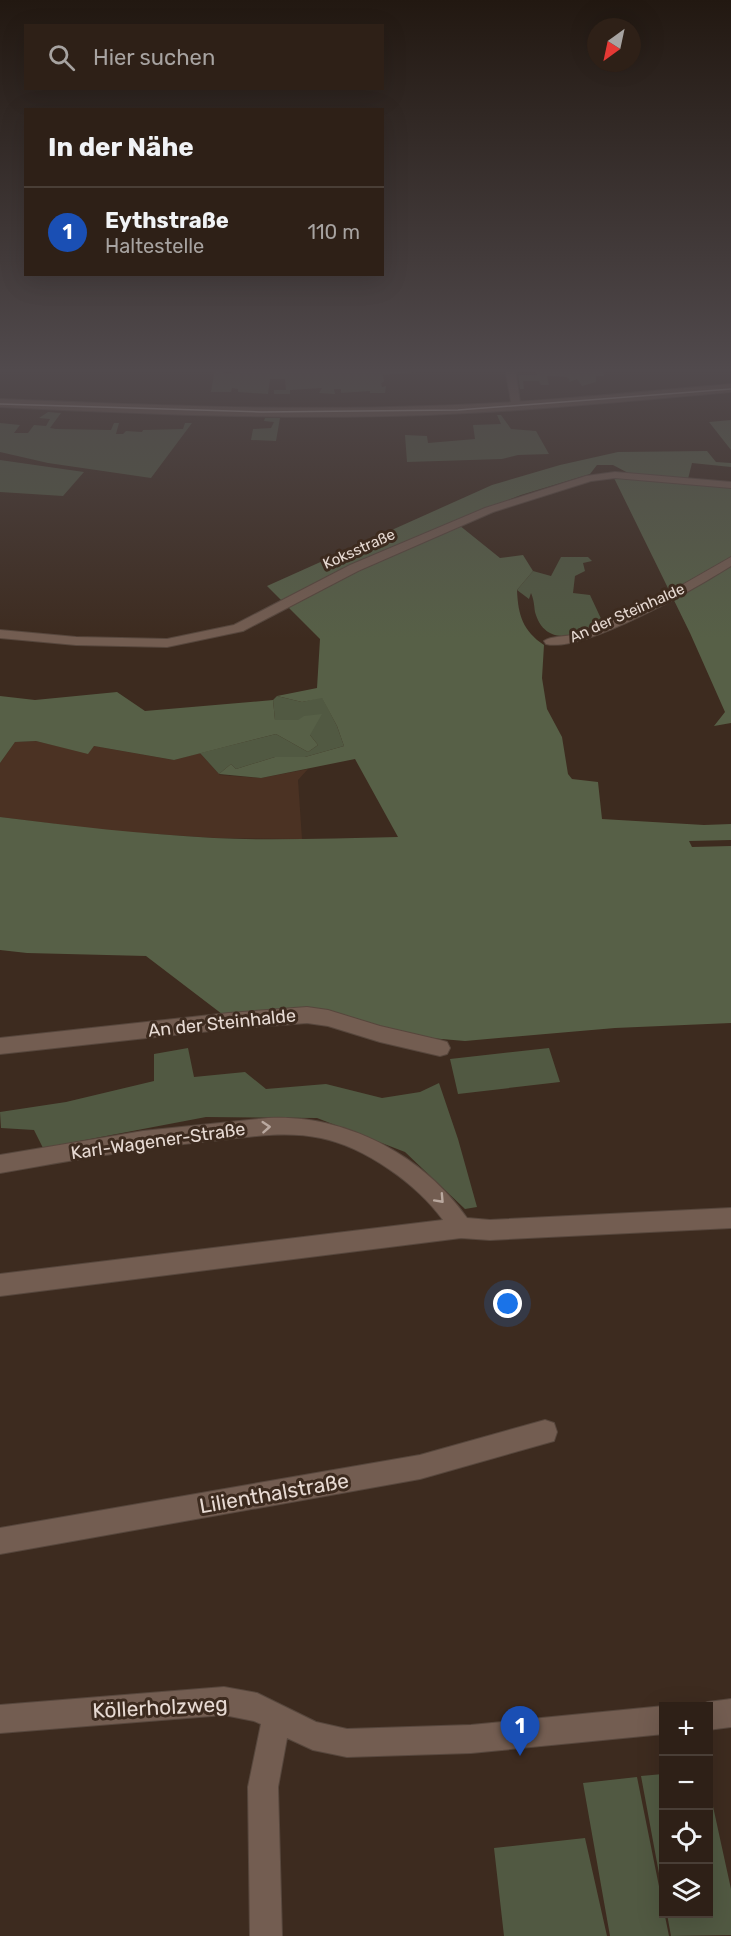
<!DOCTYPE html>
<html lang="de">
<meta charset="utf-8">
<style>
body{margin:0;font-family:Rubik,sans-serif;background:#3a2d24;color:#f1f3f6}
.controls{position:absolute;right:18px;bottom:18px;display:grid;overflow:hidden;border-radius:0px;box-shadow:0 6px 24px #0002}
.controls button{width:54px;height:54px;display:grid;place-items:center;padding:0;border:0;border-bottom:2px solid #493e36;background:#2e2017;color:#f1f3f6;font:30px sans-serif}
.compass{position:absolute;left:587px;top:18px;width:54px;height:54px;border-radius:50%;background:#2e2017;box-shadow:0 6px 24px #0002;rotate:213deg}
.you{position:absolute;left:508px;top:1304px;width:21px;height:21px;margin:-15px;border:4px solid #fff;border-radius:50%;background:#1a73e8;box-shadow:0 0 0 9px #1a73e833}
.badge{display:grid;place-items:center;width:39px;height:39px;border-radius:50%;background:#1a73e8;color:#fff;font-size:20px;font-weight:700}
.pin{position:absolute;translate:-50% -50px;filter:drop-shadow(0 2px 3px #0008)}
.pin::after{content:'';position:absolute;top:32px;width:21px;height:18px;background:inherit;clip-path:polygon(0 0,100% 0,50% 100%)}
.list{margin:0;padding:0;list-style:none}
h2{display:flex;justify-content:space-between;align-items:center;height:78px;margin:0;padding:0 24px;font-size:26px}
h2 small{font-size:20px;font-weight:400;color:#a7a3a1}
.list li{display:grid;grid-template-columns:39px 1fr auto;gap:18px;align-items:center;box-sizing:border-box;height:90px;padding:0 24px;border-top:2px solid #493e36}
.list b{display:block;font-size:22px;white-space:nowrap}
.list p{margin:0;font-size:20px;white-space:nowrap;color:#a7a3a1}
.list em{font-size:20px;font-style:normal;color:#a7a3a1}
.icon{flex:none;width:33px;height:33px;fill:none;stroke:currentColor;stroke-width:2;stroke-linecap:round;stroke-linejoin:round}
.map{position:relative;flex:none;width:731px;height:1936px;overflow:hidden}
.search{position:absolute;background:#2e2017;box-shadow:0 6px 24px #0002;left:24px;top:24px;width:360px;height:66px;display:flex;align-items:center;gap:15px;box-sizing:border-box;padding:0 21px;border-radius:0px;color:#a7a3a1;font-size:22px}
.panel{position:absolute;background:#2e2017;box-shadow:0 6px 24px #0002;left:24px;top:108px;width:360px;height:168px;border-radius:0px}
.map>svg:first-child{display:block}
.built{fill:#4b3223}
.green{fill:#515942}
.forest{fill:#576047}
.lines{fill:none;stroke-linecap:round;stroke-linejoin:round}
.street-casing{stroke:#57473d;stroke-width:2}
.secondary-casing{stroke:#57473d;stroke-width:2}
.street{fill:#735d51;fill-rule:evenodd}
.secondary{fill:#735d51;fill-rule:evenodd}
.tram{stroke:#c6b8b0;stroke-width:1.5}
.oneway{stroke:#b9a89f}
.labels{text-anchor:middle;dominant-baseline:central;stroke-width:6;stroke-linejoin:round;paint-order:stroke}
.far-street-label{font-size:15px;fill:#e7dad3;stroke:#3d2b1f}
.street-label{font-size:18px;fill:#e7dad3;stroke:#3d2b1f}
.near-street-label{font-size:21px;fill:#e7dad3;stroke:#3d2b1f}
</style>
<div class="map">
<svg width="731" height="1936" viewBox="0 0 731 1936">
<rect width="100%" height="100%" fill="#3d2b1f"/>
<path class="built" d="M 36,741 L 88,753 L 94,746 L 174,760 L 200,753 L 220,775 L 261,778 L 308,769 L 298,780 L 302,839 L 215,838 L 110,831 L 0,817 L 0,763 L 15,742 Z"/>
<path class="green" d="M 215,368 L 223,368 L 222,371 L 226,374 L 252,368 L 256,372 L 267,369 L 266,368 L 279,368 L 284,371 L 307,368 L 414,368 L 417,372 L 383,375 L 384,382 L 381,383 L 382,387 L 386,386 L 385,393 L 370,393 L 370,391 L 341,393 L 341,389 L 334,389 L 335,394 L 319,393 L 322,388 L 290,390 L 290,394 L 274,394 L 274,390 L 286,390 L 285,379 L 270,379 L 268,394 L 238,392 L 238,389 L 232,388 L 231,392 L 211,392 Z
M 536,368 L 603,369 L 604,376 L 596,376 L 596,382 L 582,386 L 577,379 L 569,382 L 570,380 L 567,377 L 547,376 L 549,385 L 541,385 L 539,381 L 523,381 L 524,389 L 520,389 L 518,375 L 537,375 Z
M 48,412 L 61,413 L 50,428 L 56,429 L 111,430 L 114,423 L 119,423 L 116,434 L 123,434 L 126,431 L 142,432 L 143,430 L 183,429 L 185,423 L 192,423 L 151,478 L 48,463 L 0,452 L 0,423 L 20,425 L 14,433 L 28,433 L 34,425 L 46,426 L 50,419 L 39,418 Z
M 497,415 L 501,415 L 511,429 L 536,431 L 549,454 L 518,455 L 502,459 L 407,462 L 405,435 L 427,436 L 428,443 L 475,439 L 473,425 L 501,424 Z
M 265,418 L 280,418 L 276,441 L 251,440 L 253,429 L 271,428 L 274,422 L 264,421 Z
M 0,460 L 84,472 L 63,496 L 0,492 Z
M 561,557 L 588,557 L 592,561 L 583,563 L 585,571 L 575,576 L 573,593 L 590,595 L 604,625 C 579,636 545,648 535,612 C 534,605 534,600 531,593 L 529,599 L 517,590 L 533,571 L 551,576 Z
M 277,696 L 302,702 L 322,697 L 337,726 L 344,746 L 305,757 L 275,757 L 236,769 L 231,764 L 219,774 L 200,753 L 276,734 L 308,752 L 318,745 L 298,720 L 275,720 L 273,700 Z
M 188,1048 L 194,1077 L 245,1072 L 266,1089 L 326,1084 L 382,1098 L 420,1092 L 439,1083 L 458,1139 L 477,1207 L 465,1209 L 405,1152 L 317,1118 L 206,1117 L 43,1148 L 34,1130 L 1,1128 L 0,1112 L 66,1102 L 154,1081 L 154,1054 Z
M 549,1048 L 560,1082 L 458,1094 L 450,1059 Z
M 663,1774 L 664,1774 L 663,1895 L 641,1776 Z
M 637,1777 L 669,1936 L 610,1936 L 583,1783 Z
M 709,1788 L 731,1889 L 731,1935 L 671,1936 L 667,1914 L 708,1914 Z
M 585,1838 L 607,1936 L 504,1936 L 494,1848 Z"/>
<path class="forest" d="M 731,420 L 731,450 L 709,422 Z
M 707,451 L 716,462 L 731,463 L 731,467 L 692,463 L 688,479 L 630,474 L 613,465 L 597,465 L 590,474 L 521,495 L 454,521 L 500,558 L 523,555 L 533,571 L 517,590 C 518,615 523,631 544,645 L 542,678 L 547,709 L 562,737 L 568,774 L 572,779 L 598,782 L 602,819 L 704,825 L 731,824 L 731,840 L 689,841 L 692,847 L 731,846 L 731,1023 L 615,1028 L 465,1041 L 406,1036 L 323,1011 L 222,1014 L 146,956 L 27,953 L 0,950 L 0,817 C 71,826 142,834 214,838 C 275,841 336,838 398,837 L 355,759 L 261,778 L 219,774 L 231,764 L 236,769 L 275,757 L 305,757 L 344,746 L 337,726 L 322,698 L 302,702 L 277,696 L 317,688 L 320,639 L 267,586 L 492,485 L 560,465 L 618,452 Z
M 614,478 L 731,487 L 731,723 L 714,726 L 725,712 L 690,633 Z
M 117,692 L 145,711 L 273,700 L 275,720 L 298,720 L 304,716 L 322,714 L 310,735 L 318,745 L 308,752 L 276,734 L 174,760 L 94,746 L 88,754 L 36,741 L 15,742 L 0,763 L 0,696 L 35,700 Z"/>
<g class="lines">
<defs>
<path id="street" d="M 505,368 L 515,368 L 521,409 L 512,407 Z
M 615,472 L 731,482 L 731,488 L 615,478 L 591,481 L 493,512 L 358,571 L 243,631 L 167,647 L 76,645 L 0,638 L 0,630 L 76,637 L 167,639 L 234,625 L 350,565 L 485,508 L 586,476 Z
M 731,557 L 731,566 C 696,588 584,653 546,644 L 544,641 C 550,636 566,637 575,634 L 668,593 Z
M 307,1007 L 328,1010 L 380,1026 L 440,1040 L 447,1042 L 450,1048 L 447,1054 L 440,1056 L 380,1042 L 328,1026 L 307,1023 L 229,1029 L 0,1054 L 0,1038 L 229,1013 Z
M 268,1118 C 345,1114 423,1155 467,1218 L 490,1220 L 731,1208 L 731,1228 L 490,1240 L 461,1238 L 0,1296 L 0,1274 L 443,1220 C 417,1184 365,1147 321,1138 C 288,1131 253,1136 221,1140 C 147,1147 73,1160 0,1173 L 0,1155 L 143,1131 Z
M 545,1420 L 554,1423 L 557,1432 L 554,1441 L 420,1479 L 0,1554 L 0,1528 L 420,1455 Z
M 224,1687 L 257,1693 L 316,1722 L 347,1729 L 471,1725 L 664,1706 L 666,1706 L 664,1706 L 664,1734 L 471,1753 L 347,1757 L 313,1750 L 287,1738 L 278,1787 L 282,1936 L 250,1936 L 248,1787 L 261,1724 L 254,1721 L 224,1715 L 0,1733 L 0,1705 Z
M 731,1699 L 731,1727 L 708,1730 L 708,1706 L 698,1706 L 708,1702 Z"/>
<path id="secondary" d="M 731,384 L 731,392 C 630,401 529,411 427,415 C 285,420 142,414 0,407 L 0,399 C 142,405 285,411 427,406 C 529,403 630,393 731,384 Z"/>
</defs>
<use href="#street" class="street-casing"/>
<use href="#secondary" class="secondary-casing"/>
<use href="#street" class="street"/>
<use href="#secondary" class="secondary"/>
<path class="tram" d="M 0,404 L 261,412 L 458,410 L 731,389"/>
</g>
<defs><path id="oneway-chevron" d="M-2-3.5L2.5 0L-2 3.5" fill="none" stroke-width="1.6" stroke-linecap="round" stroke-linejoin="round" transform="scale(1.5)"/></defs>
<g class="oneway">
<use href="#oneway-chevron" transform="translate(266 1127) rotate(-4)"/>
<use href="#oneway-chevron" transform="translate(440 1199) rotate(47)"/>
</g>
<linearGradient id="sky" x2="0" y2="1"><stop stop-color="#221811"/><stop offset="0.58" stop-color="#514a4d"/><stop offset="1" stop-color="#514a4d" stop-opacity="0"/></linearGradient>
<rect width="731" height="639" fill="url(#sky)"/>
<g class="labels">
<g class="far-street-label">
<text transform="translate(359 549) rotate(-24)">Koksstraße</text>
<text transform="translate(627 613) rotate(-24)">An der Steinhalde</text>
</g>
<g class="street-label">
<text transform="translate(222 1023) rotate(-6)">An der Steinhalde</text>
<text transform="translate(158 1141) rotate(-8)">Karl-Wagener-Straße</text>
</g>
<g class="near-street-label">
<text transform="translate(274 1493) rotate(-10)">Lilienthalstraße</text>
<text transform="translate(160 1707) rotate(-3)">Köllerholzweg</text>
</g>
</g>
</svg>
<div class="controls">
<button>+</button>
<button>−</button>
<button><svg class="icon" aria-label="locate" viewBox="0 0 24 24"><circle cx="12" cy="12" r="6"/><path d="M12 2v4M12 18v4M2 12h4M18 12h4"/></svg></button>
<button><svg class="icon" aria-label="layers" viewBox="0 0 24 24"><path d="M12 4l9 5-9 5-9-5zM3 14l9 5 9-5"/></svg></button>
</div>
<svg class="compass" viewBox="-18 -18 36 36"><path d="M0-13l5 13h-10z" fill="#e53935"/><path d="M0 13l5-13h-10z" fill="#a7a3a1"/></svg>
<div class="you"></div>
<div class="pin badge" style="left:520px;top:1756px;background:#1a4fb4">1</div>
<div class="search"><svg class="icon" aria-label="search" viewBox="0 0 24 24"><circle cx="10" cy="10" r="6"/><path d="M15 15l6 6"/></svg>Hier suchen</div>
<section class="panel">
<h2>In der Nähe<small></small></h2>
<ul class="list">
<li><span class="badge" style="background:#1a4fb4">1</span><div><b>Eythstraße</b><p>Haltestelle</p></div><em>110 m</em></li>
</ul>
</section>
</div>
